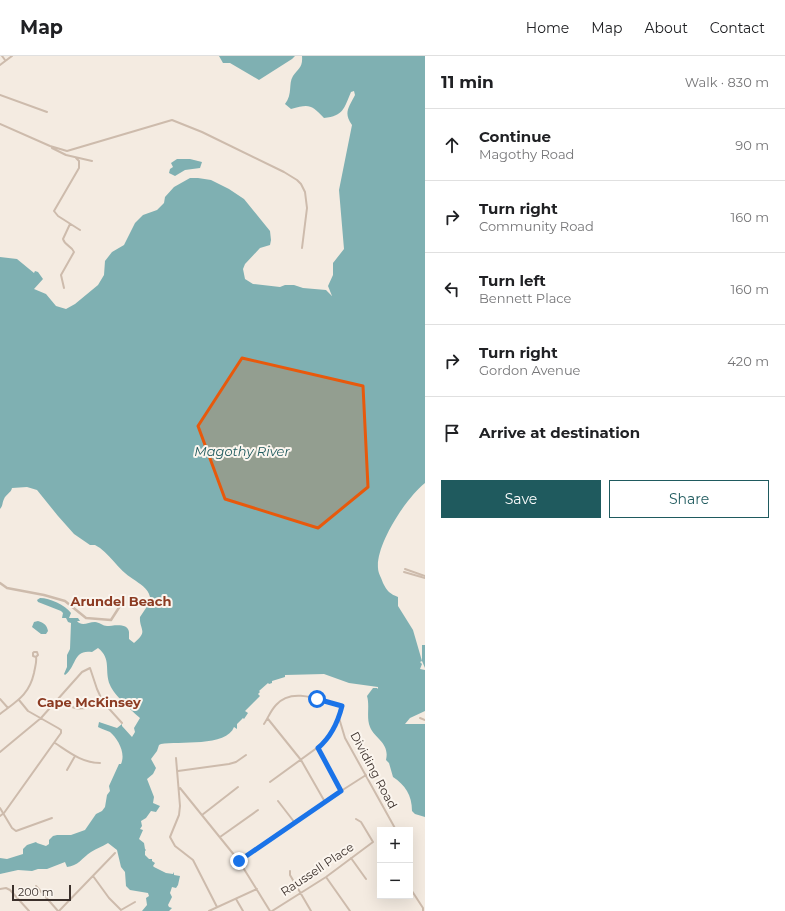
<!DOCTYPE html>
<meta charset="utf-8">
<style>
body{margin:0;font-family:Montserrat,sans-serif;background:#f2f2f2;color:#202124}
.controls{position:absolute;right:12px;bottom:12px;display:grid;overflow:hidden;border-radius:0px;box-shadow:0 4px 16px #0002}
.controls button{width:36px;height:36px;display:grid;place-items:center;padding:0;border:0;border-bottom:1px solid #e0e0e0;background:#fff;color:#202124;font:20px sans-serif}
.scale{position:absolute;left:12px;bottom:10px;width:59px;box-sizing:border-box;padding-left:4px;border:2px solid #3b302b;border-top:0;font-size:11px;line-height:14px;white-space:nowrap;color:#3b302b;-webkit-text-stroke:3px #fbf5ee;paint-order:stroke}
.stop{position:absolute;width:12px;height:12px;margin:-9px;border:3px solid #1a73e8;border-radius:50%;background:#fff}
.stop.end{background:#1a73e8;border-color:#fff;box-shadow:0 1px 4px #0008}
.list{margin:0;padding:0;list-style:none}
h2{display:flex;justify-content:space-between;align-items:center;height:52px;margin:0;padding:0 16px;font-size:17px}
h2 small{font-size:13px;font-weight:400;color:#757577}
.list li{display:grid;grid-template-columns:26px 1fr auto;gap:12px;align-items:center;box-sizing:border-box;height:72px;padding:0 16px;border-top:1px solid #e0e0e0}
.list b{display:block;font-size:15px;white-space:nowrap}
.list p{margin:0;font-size:13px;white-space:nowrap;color:#757577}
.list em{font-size:13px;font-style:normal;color:#757577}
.actions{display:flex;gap:8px;padding:12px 16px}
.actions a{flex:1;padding:9px 0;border:1px solid #1f5a5e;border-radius:0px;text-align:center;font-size:14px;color:#1f5a5e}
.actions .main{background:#1f5a5e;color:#fff}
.icon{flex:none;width:22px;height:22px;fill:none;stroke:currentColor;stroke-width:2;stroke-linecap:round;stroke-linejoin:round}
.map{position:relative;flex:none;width:425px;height:855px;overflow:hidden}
header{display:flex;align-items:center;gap:24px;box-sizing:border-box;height:56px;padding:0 20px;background:#fff;border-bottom:1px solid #e0e0e0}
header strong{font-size:19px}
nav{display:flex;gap:22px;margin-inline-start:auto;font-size:14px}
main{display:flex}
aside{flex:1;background:#fff}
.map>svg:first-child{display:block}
.water{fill:#7fb0b2}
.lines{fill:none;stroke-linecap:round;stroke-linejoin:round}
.minor{stroke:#cdbbac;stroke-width:2}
.tertiary{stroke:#cdbbac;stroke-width:2.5}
.route{stroke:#1a73e8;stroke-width:5}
.marked{fill:#e8590c;fill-opacity:0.2;stroke:#e8590c;stroke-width:3;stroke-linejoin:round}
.labels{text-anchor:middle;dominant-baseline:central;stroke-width:4;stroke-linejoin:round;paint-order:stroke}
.street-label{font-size:12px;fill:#3b302b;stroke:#fbf5ee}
.water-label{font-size:13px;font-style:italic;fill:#1f5a5e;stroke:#fbf5ee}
.neighbourhood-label{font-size:13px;font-weight:bold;fill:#8c3b22;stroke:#fbf5ee}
</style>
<header>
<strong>Map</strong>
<nav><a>Home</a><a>Map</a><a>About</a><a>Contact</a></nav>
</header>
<main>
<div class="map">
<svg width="425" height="855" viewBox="0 0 425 855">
<rect width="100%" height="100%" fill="#f4ebe1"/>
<path class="water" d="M 219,0 L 295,0 L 292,3 L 259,24 L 230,7 L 223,7 Z
M 302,0 L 425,0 L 425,427 C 406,442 376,488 378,512 C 378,517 382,523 383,527 C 387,535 390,538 398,541 L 398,550 L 413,574 L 422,605 L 422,589 L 425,589 L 425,612 L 422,605 L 420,606 L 422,608 L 420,613 L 425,614 L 425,655 L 410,662 L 405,668 L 425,668 L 425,761 L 415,758 L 412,755 C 412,739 405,729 393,721 L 389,707 L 386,704 C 390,687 375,683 370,671 C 366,661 370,650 367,640 L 373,632 L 377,632 L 378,633 L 378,631 L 349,627 L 324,618 L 285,619 L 285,621 L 272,625 L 272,627 L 269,628 L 268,627 L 259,635 L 260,636 L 258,638 L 260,640 L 245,655 L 248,657 L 244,663 L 243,662 L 237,668 L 237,673 L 234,671 C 227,691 178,685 161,688 L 159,689 L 157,695 L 151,703 L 156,712 L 153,718 L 147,723 L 154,741 L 153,747 L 160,750 L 156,756 L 151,755 L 146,762 L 141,765 L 142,770 L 140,773 L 143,774 L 139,783 L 144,787 L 145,793 L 146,794 L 145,795 L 145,799 L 149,803 L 152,803 L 152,805 L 155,807 L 153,810 L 154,811 L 166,817 L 173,818 L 174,816 L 174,819 L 180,820 L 178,829 L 176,832 L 172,831 L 170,837 L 172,841 L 168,849 L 169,851 L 172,852 L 169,855 L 142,855 L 147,849 L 146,842 L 149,840 L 148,837 L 130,834 L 126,830 L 125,816 L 121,811 L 117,794 L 108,787 C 102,791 97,792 91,796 C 82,802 78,810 67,811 L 65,806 L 47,813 L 38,813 L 32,815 L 18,814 L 0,818 L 0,802 L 7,803 L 23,798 L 23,793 L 27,789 L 36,786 L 37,787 L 46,790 L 49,788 L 49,784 L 53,780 L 57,779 L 71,779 L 85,774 L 96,758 L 102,755 L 105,751 L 107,739 L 110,735 L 109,730 L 119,708 L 121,708 C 126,697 118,683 110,676 C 106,674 101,673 98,671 L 99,666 L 117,672 L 122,668 L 122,670 L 132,681 L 135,676 L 134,672 L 140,662 C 132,655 114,639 110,629 C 104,615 112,603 98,592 L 92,596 C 73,593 77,610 65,619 L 64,618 L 67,611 L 67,599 L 70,593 L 71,567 L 68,566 L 66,562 L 62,562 L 63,557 L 61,555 L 38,546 L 37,544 L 40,542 C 50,542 65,549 71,557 L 69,562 L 78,562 L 80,565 L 77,565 C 82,571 88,566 95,566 C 99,566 103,570 107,570 C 112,570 128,566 129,576 C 129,579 129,581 129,583 L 134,587 C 149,575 139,574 140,561 L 148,549 L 150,541 C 148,532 140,528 133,523 C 118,514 109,496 95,489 L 90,489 L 74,478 L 58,460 L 37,434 L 27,431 L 12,432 C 11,437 6,438 4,443 C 2,447 3,450 0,453 L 0,201 L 17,203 L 34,217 L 35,215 L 38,216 L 43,223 L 34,233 L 46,238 L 56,250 L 66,253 L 75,248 L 98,229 L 104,219 L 105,205 L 112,196 L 124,189 L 135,167 L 143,159 L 157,154 L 164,147 L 165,141 L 174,131 L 190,122 L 198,122 L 211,124 L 229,133 L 244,143 L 270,175 L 271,184 L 270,189 L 260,192 L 245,208 L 243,213 L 245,223 L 253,228 L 280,231 L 285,229 L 294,229 L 303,232 L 326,234 L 332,240 L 328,230 L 333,219 L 333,207 L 344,193 L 339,134 L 352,69 C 343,57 349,51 355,39 L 354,35 L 351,36 C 344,52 344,60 324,62 C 311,48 309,48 291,53 L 285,48 C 293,38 288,28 293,20 C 298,12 303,12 302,0 Z
M 177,103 L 190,103 L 202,106 L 200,112 L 185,114 L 175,120 L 169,117 L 170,113 L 173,111 L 171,107 Z
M 38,565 C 44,567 47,569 48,575 L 46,578 L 41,578 L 32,571 L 34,566 Z"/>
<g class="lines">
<path class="minor" d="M 2,0 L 5,4
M 0,9 L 12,0
M 0,39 L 47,56
M 0,68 L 50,90 L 67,95 L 172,64 L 202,76 L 284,116 L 297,124 L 301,128 L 305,136 L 307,152 L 302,192
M 52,92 L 66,99 L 92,105
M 76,102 L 79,105 L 79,112 L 54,155 L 58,160 L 80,174
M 64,232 L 61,219 L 74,196 C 72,190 65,190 63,183 L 70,168
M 405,513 L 425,520
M 404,516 L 425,522
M 0,643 L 8,652
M 58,643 C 63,646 69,650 75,652 C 83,654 96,649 103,646
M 0,658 C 17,645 29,639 34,617 C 35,611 37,606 36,601 L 38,599 L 37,596 L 34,596 L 33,597 L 33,600 L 36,601
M 339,662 L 345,682 L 396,774
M 420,662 L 425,664
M 268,663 L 301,704 L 325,746
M 264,668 C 268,662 271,654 276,649 C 292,630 322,645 342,650 L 339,662 L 325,686 L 270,726
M 55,687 C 69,696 82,707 100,707
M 318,692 L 341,735
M 0,696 L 41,662 L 82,616 L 90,612 L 97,633 L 103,646 L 122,667
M 176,702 L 180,750 L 179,759 L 170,781 L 175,790 L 193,804 L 217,851
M 67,714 L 75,700
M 178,715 L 229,708 L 236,706 L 246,699
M 180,732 L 239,805 L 270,855
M 278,745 L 295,767
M 0,752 L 12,772 L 16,775 L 52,762
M 202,759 L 238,731
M 0,760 L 4,757 L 61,677 L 61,674 L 58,672 L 28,655 L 19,644
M 220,781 L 258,754
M 351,802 L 366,823
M 239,805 L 341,735 L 366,719
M 290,815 L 290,819 L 311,855
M 93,820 L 109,842 L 121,854 L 135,846
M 326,821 L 350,855
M 36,830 L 58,855
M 410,832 L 423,852 L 423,855
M 0,833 L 6,832 L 10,834 L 29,855
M 236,843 L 243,855
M 59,855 L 115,797
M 209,855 L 257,833
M 272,855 L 326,821 L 373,786 L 361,766 L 356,763"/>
<path class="tertiary" d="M 0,527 L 7,532 L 44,539 L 65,545 L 86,562 L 111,564 L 120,550"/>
</g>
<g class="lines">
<path class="route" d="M 239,805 L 341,735 L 318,692 C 331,681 338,666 342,650 L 317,643"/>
</g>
<path class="marked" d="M 242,302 L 363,330 L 368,431 L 318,472 L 225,443 L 198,370 Z"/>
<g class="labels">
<g class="street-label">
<text transform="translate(374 714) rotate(62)">Dividing Road</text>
<text transform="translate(317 813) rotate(-34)">Raussell Place</text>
</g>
<g class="water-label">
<text x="242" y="395">Magothy River</text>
</g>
<g class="neighbourhood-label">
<text x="121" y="545">Arundel Beach</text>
<text x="89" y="646">Cape McKinsey</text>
</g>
</g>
</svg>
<div class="controls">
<button>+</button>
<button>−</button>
</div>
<div class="scale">200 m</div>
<div class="stop" style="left:317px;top:643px"></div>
<div class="stop end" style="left:239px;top:805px"></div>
</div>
<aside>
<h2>11 min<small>Walk · 830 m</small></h2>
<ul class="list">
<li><svg class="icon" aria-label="ahead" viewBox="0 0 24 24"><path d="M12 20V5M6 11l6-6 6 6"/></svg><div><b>Continue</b><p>Magothy Road</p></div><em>90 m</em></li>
<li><svg class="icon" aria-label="right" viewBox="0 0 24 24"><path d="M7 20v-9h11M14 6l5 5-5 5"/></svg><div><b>Turn right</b><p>Community Road</p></div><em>160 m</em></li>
<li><svg class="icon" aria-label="left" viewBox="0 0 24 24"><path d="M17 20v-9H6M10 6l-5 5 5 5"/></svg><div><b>Turn left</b><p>Bennett Place</p></div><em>160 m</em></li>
<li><svg class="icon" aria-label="right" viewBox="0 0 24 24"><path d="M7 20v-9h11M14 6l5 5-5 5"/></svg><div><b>Turn right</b><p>Gordon Avenue</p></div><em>420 m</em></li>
<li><svg class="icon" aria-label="arrive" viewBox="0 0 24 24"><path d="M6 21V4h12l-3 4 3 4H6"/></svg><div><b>Arrive at destination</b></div></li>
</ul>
<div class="actions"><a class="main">Save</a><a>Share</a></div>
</aside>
</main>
